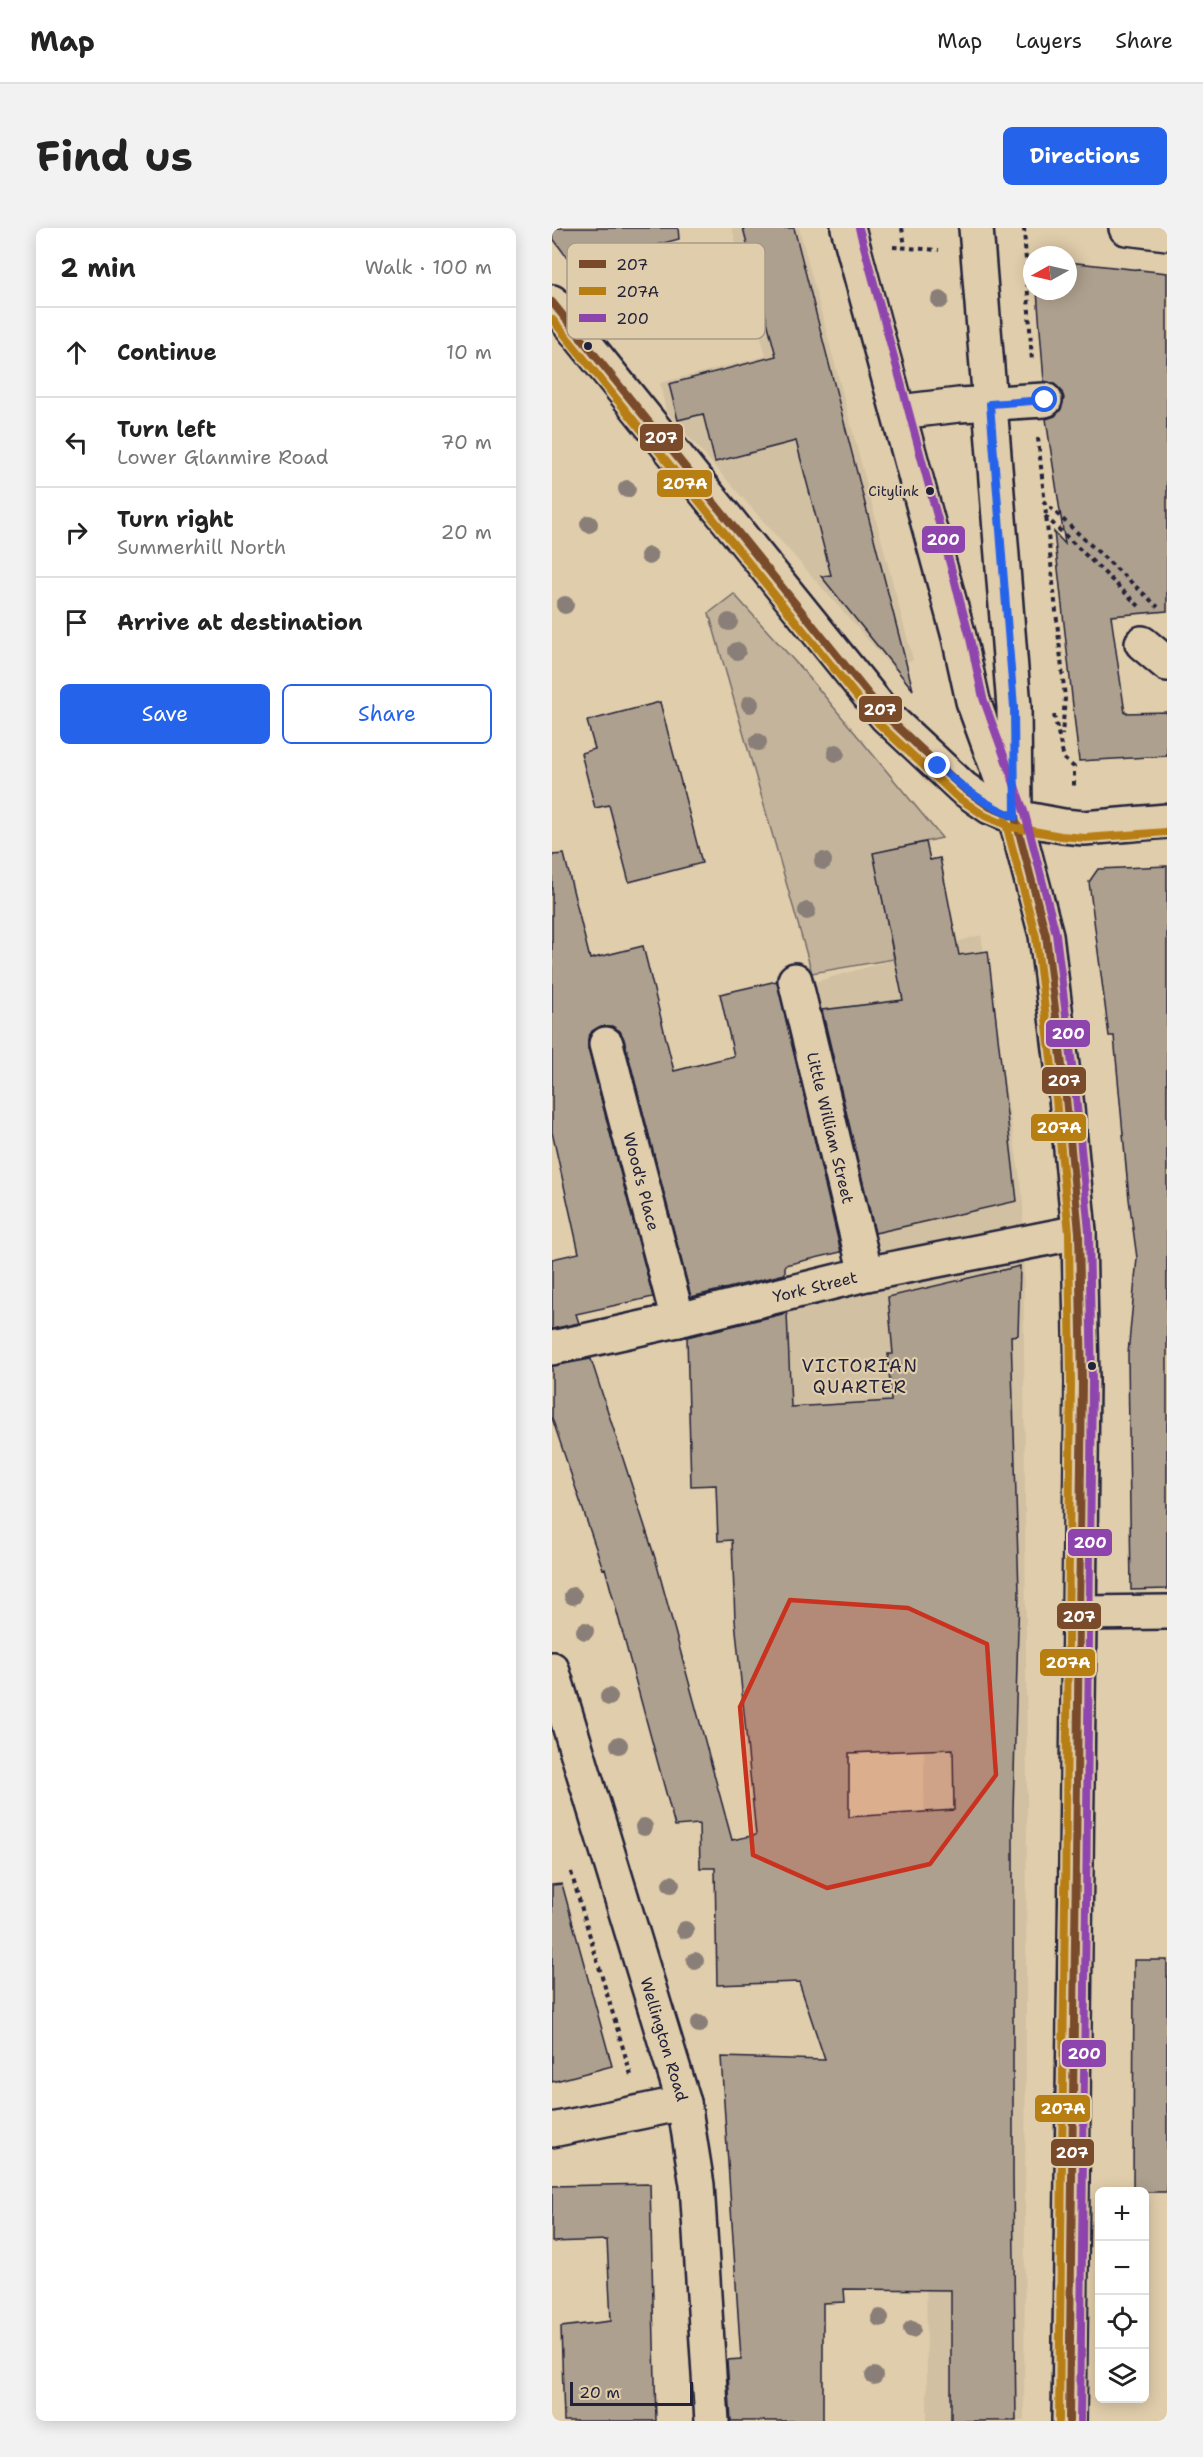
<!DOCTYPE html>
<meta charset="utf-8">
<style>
body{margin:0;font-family:"Shantell Sans",sans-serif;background:#f2f2f2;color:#222}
.controls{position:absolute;right:18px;bottom:18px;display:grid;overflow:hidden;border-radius:9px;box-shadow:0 3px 15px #0003}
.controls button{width:54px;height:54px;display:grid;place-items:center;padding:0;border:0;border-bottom:2px solid #e0e0e0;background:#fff;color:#222;font:30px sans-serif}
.compass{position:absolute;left:471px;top:18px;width:54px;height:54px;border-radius:50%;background:#fff;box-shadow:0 3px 15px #0003;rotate:262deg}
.scale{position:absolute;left:18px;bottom:15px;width:123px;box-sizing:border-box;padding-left:6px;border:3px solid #22223b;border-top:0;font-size:16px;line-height:21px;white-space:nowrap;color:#22223b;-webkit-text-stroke:4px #e0cdab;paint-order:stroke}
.stop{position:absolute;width:18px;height:18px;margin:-14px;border:4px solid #2563eb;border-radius:50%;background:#fff}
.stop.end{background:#2563eb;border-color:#fff;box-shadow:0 2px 6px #0008}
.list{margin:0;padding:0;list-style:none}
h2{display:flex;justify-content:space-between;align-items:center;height:78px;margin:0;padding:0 24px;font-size:26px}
h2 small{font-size:20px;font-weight:400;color:#767676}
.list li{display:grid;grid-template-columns:39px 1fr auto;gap:18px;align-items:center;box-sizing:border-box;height:90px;padding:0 24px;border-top:2px solid #e0e0e0}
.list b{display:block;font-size:22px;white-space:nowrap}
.list p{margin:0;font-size:20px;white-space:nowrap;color:#767676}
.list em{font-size:20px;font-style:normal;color:#767676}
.actions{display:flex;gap:12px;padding:18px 24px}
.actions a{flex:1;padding:14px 0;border:2px solid #2563eb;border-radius:9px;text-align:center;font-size:21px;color:#2563eb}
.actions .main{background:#2563eb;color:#fff}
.icon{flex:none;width:33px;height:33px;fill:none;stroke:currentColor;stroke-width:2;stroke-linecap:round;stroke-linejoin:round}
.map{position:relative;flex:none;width:615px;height:2193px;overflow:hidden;border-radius:9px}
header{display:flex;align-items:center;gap:36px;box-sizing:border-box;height:84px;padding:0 30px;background:#fff;border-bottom:2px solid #e0e0e0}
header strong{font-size:28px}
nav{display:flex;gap:33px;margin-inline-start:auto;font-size:21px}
.intro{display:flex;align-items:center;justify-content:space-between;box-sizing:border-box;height:144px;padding:0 36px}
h1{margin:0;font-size:42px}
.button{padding:15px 27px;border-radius:9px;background:#2563eb;color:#fff;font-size:21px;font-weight:700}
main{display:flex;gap:36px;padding:0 36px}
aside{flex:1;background:#fff;border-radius:9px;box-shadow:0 3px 15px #0003}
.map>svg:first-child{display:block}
.built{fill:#d1c0a2}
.green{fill:#c4b49b;stroke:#736b6b;stroke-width:1.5}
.building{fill:#aea08e;stroke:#22223b;stroke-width:1.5;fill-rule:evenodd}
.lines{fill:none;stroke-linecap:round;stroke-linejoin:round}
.minor-casing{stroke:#22223b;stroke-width:38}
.major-casing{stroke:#22223b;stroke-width:38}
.highway-casing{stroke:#22223b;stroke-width:38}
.path{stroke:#22223b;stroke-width:4;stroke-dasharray:4.5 4.5;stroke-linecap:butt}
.minor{stroke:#e0cdab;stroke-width:33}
.major{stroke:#e0cdab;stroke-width:33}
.highway{stroke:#e0cdab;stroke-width:33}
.bus-1-casing{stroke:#e0cdab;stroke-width:12}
.bus-2-casing{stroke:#e0cdab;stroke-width:12}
.bus-3-casing{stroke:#e0cdab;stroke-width:12}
.bus-1{stroke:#7a4b2a;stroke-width:8}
.bus-2{stroke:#b77e12;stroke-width:8}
.bus-3{stroke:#8e44ad;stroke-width:8}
.tree{fill:#897f78}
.route{stroke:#2563eb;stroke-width:8}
.marked{fill:#c8321e;fill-opacity:0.2;stroke:#c8321e;stroke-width:4.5;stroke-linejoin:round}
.bus-dot{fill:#22223b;stroke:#e0cdab;stroke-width:2}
.labels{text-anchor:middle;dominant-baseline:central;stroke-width:4.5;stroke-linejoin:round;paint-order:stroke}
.bus-label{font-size:14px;fill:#22223b;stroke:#e0cdab;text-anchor:end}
.street-label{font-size:16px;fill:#22223b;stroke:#e0cdab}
.neighbourhood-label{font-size:18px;letter-spacing:1.5px;fill:#22223b;stroke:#e0cdab}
.key{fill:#e0cdab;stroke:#a79a89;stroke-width:1.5}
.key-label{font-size:16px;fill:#22223b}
.line-badge{stroke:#e0cdab;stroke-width:2}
.badge-label{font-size:16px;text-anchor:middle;font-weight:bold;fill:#fff}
</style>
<header>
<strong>Map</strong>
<nav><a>Map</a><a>Layers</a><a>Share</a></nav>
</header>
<div class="intro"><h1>Find us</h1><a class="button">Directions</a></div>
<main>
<aside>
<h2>2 min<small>Walk · 100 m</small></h2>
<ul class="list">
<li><svg class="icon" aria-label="ahead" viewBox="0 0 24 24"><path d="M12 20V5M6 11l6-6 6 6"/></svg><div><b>Continue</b></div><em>10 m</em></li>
<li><svg class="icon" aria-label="left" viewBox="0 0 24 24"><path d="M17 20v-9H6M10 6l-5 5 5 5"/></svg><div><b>Turn left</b><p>Lower Glanmire Road</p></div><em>70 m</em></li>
<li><svg class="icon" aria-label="right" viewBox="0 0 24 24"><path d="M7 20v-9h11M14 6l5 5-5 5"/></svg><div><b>Turn right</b><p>Summerhill North</p></div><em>20 m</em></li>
<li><svg class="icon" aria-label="arrive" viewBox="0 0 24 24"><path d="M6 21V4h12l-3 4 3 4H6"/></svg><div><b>Arrive at destination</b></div></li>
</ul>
<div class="actions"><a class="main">Save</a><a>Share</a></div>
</aside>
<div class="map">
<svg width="615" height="2193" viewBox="0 0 615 2193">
<rect width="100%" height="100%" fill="#e0cdab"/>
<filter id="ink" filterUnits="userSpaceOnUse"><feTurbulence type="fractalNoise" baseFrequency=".0167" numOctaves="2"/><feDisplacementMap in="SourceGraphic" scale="12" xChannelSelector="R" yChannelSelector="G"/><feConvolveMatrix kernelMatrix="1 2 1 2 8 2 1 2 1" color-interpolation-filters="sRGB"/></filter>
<g filter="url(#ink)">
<path class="built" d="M 180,0 L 247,0 L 361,432 L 340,439 L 114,183 L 108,155 L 214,128 Z
M 429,707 L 471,969 L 475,1572 L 472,2193 L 375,2193 L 371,1287 L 225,1291 L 199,1086 L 334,1057 L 304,893 L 290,885 L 259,755 Z"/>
<path class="green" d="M 182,366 L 255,447 L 390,610 L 322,625 L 342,731 L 260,745 L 157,385 Z"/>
<path class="building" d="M 0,0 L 126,0 L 127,11 L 22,39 L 0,9 Z
M 191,0 L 242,0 L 361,462 L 269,348 L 279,347 L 244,213 L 163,234 L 151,186 L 126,192 L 117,156 L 224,128 Z
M 516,34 L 615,45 L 615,383 L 559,388 L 573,485 L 615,484 L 615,528 L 527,533 L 502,304 L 513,316 L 494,191 L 503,188 L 509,181 L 512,170 L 509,162 L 502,156 L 492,153 L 485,63 L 516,63 Z
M 108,474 L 150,635 L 77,654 L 57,577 L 43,580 L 29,525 L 43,521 L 35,493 Z
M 374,614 L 378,632 L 388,630 L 407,727 L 436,723 L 465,973 L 323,1005 L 270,782 L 351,772 L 321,625 Z
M 12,626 L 38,731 L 91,718 L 122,843 L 182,828 L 168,766 L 225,753 L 289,1024 L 233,1037 L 233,1046 L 139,1069 L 72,811 L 68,803 L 60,798 L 49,798 L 40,803 L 36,810 L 36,821 L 101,1069 L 24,1086 L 27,1095 L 0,1101 L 0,1031 L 27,1025 L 0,904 L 0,627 Z
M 615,638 L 615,1361 L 579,1362 L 576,1126 L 585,1030 L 577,971 L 562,808 L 557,808 L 537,654 L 546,641 Z
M 468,1038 L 466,1107 L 459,1108 L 467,1364 L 461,1582 L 461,1949 L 464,2193 L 399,2193 L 399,2062 L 292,2061 L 293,2074 L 271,2075 L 271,2193 L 179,2193 L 175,2132 L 189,2131 L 169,1829 L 273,1832 L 247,1754 L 165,1757 L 163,1640 L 148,1640 L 147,1596 L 123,1598 L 53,1340 L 51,1341 L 0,1190 L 0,1138 L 39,1131 L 103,1330 L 180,1612 L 204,1607 L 183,1392 L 180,1312 L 166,1313 L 164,1257 L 139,1258 L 135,1109 L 235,1085 L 239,1179 L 339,1173 L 336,1126 L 341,1126 L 336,1069 ZM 401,1521 L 402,1582 L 297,1589 L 297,1525 Z
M 10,1656 L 60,1838 L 0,1854 L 0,1657 Z
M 582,1732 L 615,1732 L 615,1964 L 581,1964 Z
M 98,1956 L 104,2193 L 12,2193 L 9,2099 L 59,2093 L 55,2012 L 0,2014 L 0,1958 Z"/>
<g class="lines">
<defs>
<g id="minor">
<path d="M 424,0 L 462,479 L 463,584"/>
<path d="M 574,0 L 615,5"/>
<path d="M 347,184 L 407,177 L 493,172"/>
<path d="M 590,415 L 615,436"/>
<path id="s1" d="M 243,752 L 314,1046"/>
<path id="s2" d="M 54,816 L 126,1092"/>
<path id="s3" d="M 0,1120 L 126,1092 L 314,1046 L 527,1004"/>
<path d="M 528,1385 L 615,1384"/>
<path id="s4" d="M 0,1441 L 132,1875 L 145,1957 L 160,2193"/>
<path d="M 0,1902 L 132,1875"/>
</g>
<path id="major" d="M 0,74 L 334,488 L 411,560 L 438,579 L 463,589 L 511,598 L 532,600 L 615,593"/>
<path id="highway" d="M 296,0 L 407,409 L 421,473 L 463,589 L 494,707 L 514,870 L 527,1004 L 530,1154 L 517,2193"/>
</defs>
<use href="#minor" class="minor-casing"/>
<use href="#major" class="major-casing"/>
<use href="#highway" class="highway-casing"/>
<path class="path" d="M 350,0 L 353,18
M 472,0 L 480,134
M 341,19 L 387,22
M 486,210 L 513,470 L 510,507
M 491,273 L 606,379
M 493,288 L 587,378
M 502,487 L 512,531 L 522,539 L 522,561
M 19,1644 L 79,1847"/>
<use href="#minor" class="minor"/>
<use href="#major" class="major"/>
<use href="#highway" class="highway"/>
<defs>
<path id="bus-1" d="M 0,74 L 334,488 L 411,560 L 438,579 L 463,589
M 463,589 L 494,707 L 514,870 L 527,1004 L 530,1154 L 517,2193"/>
<path id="bus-2" d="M 0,91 L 326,495 L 404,568 L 433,588 L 459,599 L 509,608 L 533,610 L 615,604
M 453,592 L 484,709 L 504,871 L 517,1005 L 519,1154 L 507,2193"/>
<path id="bus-3" d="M 307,0 L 417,406 L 431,470 L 473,586 L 504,706 L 524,869 L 537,1003 L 540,1154 L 528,2193"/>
</defs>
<use href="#bus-1" class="bus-1-casing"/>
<use href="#bus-2" class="bus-2-casing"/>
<use href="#bus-3" class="bus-3-casing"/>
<use href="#bus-1" class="bus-1"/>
<use href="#bus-2" class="bus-2"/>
<use href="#bus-3" class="bus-3"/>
</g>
<g class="tree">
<circle cx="388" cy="72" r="9"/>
<circle cx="75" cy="261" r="9"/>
<circle cx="37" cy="296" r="9"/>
<circle cx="97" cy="328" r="9"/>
<circle cx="13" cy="377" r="9"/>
<circle cx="177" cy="394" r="9"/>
<circle cx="185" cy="423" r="9"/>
<circle cx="198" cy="476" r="9"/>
<circle cx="206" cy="514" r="9"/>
<circle cx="284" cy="525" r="9"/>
<circle cx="271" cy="633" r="9"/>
<circle cx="255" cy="683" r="9"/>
<circle cx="21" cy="1368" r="9"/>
<circle cx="33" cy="1403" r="9"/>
<circle cx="57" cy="1469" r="9"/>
<circle cx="67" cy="1517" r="9"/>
<circle cx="92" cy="1599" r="9"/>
<circle cx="119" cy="1656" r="9"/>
<circle cx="133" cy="1702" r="9"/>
<circle cx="143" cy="1733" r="9"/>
<circle cx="147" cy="1796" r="9"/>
<circle cx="328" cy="2090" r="9"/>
<circle cx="360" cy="2101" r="9"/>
<circle cx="322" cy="2148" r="9"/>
</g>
</g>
<g class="lines" filter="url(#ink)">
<path class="route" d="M 386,538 C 410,559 433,577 463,589 L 462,479 L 438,176 L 493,172"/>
</g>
<path class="marked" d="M 238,1372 L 356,1380 L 435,1416 L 444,1547 L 378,1636 L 275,1660 L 201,1627 L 188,1479 Z"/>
<g class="bus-dot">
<circle cx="36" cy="118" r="5"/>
<circle cx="378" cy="263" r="5"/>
<circle cx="540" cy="1138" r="5"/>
</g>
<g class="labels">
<g class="bus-label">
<text x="367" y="263">Citylink</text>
</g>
<g class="street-label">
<text stroke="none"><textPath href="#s1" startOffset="152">Little William Street</textPath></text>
<text stroke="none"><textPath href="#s2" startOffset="142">Wood's Place</textPath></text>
<text stroke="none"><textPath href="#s3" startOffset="270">York Street</textPath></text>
<text stroke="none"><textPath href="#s4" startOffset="387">Wellington Road</textPath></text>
</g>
<g class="neighbourhood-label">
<text x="308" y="1138">VICTORIAN<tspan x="308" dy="21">QUARTER</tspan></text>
</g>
</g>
<rect x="15" y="15" width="198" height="96" rx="9" class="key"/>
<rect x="27" y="32" width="27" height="8" fill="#7a4b2a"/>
<rect x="27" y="59" width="27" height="8" fill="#b77e12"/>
<rect x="27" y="86" width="27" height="8" fill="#8e44ad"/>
<g class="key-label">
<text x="64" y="42">207</text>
<text x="64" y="69">207A</text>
<text x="64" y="96">200</text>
</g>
<g class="line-badge">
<rect x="87" y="195" width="45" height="29" rx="6" fill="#7a4b2a"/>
<rect x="104" y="241" width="57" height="29" rx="6" fill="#b77e12"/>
<rect x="369" y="297" width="45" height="29" rx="6" fill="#8e44ad"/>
<rect x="306" y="467" width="45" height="28" rx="6" fill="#7a4b2a"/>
<rect x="493" y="791" width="46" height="29" rx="6" fill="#8e44ad"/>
<rect x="489" y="838" width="46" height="29" rx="6" fill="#7a4b2a"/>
<rect x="478" y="885" width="57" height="29" rx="6" fill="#b77e12"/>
<rect x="515" y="1300" width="46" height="29" rx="6" fill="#8e44ad"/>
<rect x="504" y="1374" width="46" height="28" rx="6" fill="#7a4b2a"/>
<rect x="487" y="1420" width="57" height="29" rx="6" fill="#b77e12"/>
<rect x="509" y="1811" width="46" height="29" rx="6" fill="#8e44ad"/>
<rect x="482" y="1866" width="57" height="29" rx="6" fill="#b77e12"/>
<rect x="498" y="1910" width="45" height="29" rx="6" fill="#7a4b2a"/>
</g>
<g class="badge-label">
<text x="109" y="215">207</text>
<text x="133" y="261">207A</text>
<text x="391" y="317">200</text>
<text x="328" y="487">207</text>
<text x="516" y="811">200</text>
<text x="512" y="858">207</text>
<text x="507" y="905">207A</text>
<text x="538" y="1320">200</text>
<text x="527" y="1394">207</text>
<text x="516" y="1440">207A</text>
<text x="532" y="1831">200</text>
<text x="511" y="1886">207A</text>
<text x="520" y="1930">207</text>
</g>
</svg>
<div class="controls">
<button>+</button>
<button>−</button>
<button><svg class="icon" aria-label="locate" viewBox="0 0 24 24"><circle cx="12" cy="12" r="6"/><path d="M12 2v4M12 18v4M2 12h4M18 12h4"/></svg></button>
<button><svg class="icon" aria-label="layers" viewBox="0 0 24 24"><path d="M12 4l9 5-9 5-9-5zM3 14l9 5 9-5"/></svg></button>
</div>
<svg class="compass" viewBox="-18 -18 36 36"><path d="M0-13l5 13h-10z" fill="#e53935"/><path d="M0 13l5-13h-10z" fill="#767676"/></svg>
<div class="scale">20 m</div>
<div class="stop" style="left:493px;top:172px"></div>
<div class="stop end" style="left:386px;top:538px"></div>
</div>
</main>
